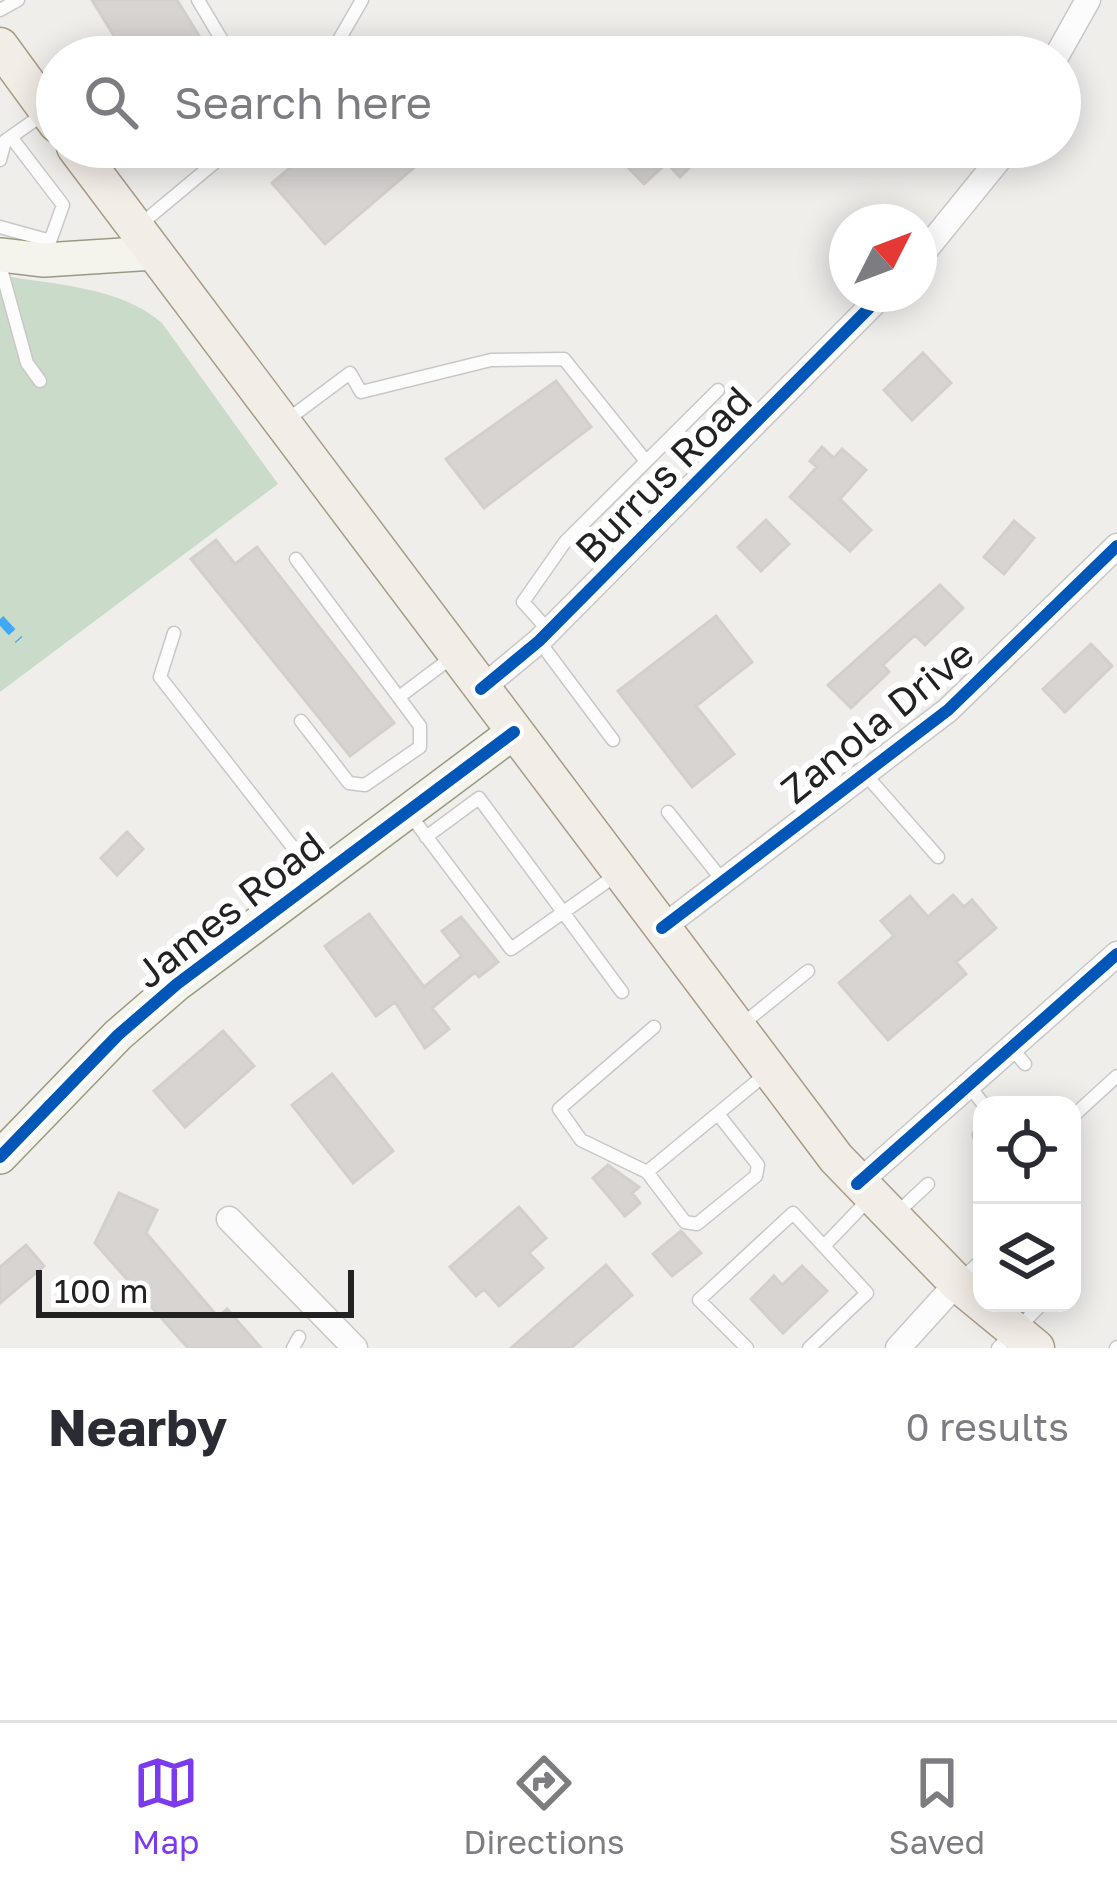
<!DOCTYPE html>
<style>
body{margin:0;font-family:"Golos Text",sans-serif;background:#f2f2f3;color:#2b2b33}
.controls{position:absolute;right:36px;bottom:36px;display:grid;overflow:hidden;border-radius:24px;box-shadow:0 6px 30px #0003}
.controls button{width:108px;height:108px;display:grid;place-items:center;padding:0;border:0;border-bottom:3px solid #e1e1e2;background:#fff;color:#2b2b33;font:60px sans-serif}
.compass{position:absolute;left:829px;top:204px;width:108px;height:108px;border-radius:50%;background:#fff;box-shadow:0 6px 30px #0003;rotate:48deg}
.scale{position:absolute;left:36px;bottom:30px;width:318px;box-sizing:border-box;padding-left:12px;border:6px solid #222;border-top:0;font-size:33px;line-height:42px;white-space:nowrap;color:#222;-webkit-text-stroke:9px #fff;paint-order:stroke}
.list{margin:0;padding:0;list-style:none}
h2{display:flex;justify-content:space-between;align-items:center;height:156px;margin:0;padding:0 48px;font-size:51px}
h2 small{font-size:39px;font-weight:400;color:#7c7c81}
.icon{flex:none;width:66px;height:66px;fill:none;stroke:currentColor;stroke-width:2;stroke-linecap:round;stroke-linejoin:round}
.map{position:relative;flex:none;width:1117px;height:1348px;overflow:hidden}
.search{position:absolute;background:#fff;box-shadow:0 6px 30px #0003;left:36px;right:36px;top:36px;height:132px;display:flex;align-items:center;gap:30px;box-sizing:border-box;padding:0 42px;border-radius:66px;color:#7c7c81;font-size:45px}
.sheet{height:372px;background:#fff}
nav{display:flex;justify-content:space-around;align-items:center;box-sizing:border-box;height:168px;border-top:3px solid #e1e1e2;background:#fff;font-size:33px;color:#7c7c81}
nav a{display:grid;justify-items:center;gap:6px}
nav .on{color:#7c3aed}
.map>svg:first-child{display:block}
.cemetery{fill:#cadbca}
.building{fill:#d7d4d2;stroke:#d3d0cc;stroke-width:3}
.lines{fill:none;stroke-linecap:round;stroke-linejoin:round}
.lane-casing{stroke:#c9c8c7;stroke-width:15}
.street-casing{stroke:#c9c8c7;stroke-width:27}
.secondary-casing{stroke:#999a82;stroke-width:36}
.primary-casing{stroke:#a79c86;stroke-width:39}
.lane{stroke:#fdfcfc;stroke-width:12}
.street{stroke:#fdfcfc;stroke-width:24}
.secondary{stroke:#f4f4ed;stroke-width:33}
.primary{stroke:#f3ede7;stroke-width:36}
.quiet{stroke:#3fa9f5;stroke-width:9;stroke-dasharray:18 9;stroke-linecap:butt}
.cycleway-casing{stroke:#fff;stroke-width:20}
.cycleway{stroke:#0057b8;stroke-width:12}
.labels{text-anchor:middle;dominant-baseline:central;stroke-width:12;stroke-linejoin:round;paint-order:stroke}
.street-label{font-size:39px;fill:#222;stroke:#fff}
</style>
<div class="map">
<svg width="1117" height="1348" viewBox="0 0 1117 1348">
<rect width="100%" height="100%" fill="#f0eeeb"/>
<path class="cemetery" d="M 0,275 C 53,285 120,286 162,323 L 278,484 L 0,692 Z"/>
<path class="building" d="M 92,0 L 177,0 L 212,57 L 127,57 Z
M 315,147 L 438,147 L 325,244 L 272,183 Z
M 638,147 L 684,147 L 694,163 L 680,177 L 667,163 L 644,184 L 623,162 Z
M 923,353 L 951,383 L 912,420 L 884,390 Z
M 556,381 L 591,427 L 484,508 L 446,459 Z
M 822,447 L 834,458 L 842,449 L 866,470 L 840,499 L 871,530 L 850,551 L 790,497 L 817,467 L 810,461 Z
M 766,520 L 789,544 L 761,571 L 738,547 Z
M 1014,521 L 1034,538 L 1004,574 L 984,557 Z
M 216,540 L 235,564 L 257,547 L 394,723 L 350,756 L 191,559 Z
M 940,585 L 963,608 L 925,645 L 915,635 L 883,665 L 889,672 L 851,708 L 828,685 Z
M 716,616 L 752,662 L 696,706 L 734,754 L 692,787 L 618,691 Z
M 1091,644 L 1112,666 L 1065,712 L 1043,689 Z
M 127,832 L 143,849 L 117,875 L 101,858 Z
M 953,895 L 964,907 L 972,900 L 996,928 L 956,962 L 966,974 L 888,1040 L 839,983 L 894,936 L 881,921 L 910,896 L 928,917 Z
M 369,914 L 424,987 L 462,956 L 442,931 L 461,917 L 498,962 L 479,977 L 475,972 L 432,1008 L 449,1029 L 425,1048 L 395,1002 L 376,1016 L 325,946 Z
M 223,1031 L 254,1066 L 185,1127 L 154,1091 Z
M 332,1074 L 393,1151 L 353,1183 L 292,1105 Z
M 608,1165 L 639,1187 L 632,1193 L 640,1203 L 625,1216 L 593,1178 Z
M 119,1193 L 157,1210 L 146,1233 L 218,1317 L 227,1309 L 261,1348 L 188,1348 L 95,1243 Z
M 519,1207 L 546,1238 L 529,1253 L 543,1268 L 499,1306 L 484,1289 L 476,1296 L 450,1267 Z
M 681,1231 L 701,1253 L 672,1276 L 653,1254 Z
M 26,1245 L 44,1266 L 0,1303 L 0,1267 Z
M 606,1265 L 632,1295 L 571,1348 L 511,1348 Z
M 802,1266 L 827,1291 L 783,1333 L 751,1299 L 774,1276 L 782,1285 Z"/>
<g class="lines">
<defs>
<path id="lane" d="M 198,0 L 232,57
M 0,10 L 18,0
M 336,45 L 362,0
M 11,137 L 63,205 L 44,258
M 0,160 L 5,141 L 42,115
M 101,170 L 131,147
M 141,224 L 213,164
M 0,227 L 47,240
M 0,265 L 27,363 L 40,381
M 287,420 L 350,373 L 361,392 L 491,360 L 564,359 L 645,460
M 296,559 L 420,726 L 420,747 L 365,785 L 349,783 L 301,721
M 549,631 L 523,602 L 565,542 L 718,390
M 174,633 L 160,677 L 316,877
M 539,641 L 613,740
M 399,697 L 455,655
M 865,774 L 938,857
M 408,812 L 511,949 L 619,873
M 668,812 L 723,881
M 426,837 L 479,798 L 622,992
M 654,1027 L 559,1109 L 581,1140 L 647,1172 L 767,1073
M 739,1027 L 808,971
M 1012,1049 L 1025,1064
M 969,1086 L 984,1105
M 1072,1117 L 1117,1076
M 979,1135 L 982,1131
M 647,1172 L 685,1222 L 697,1224 L 756,1176 L 758,1165 L 718,1114
M 898,1212 L 928,1184
M 824,1246 L 869,1199
M 962,1278 L 982,1260
M 293,1348 L 299,1337
M 747,1348 L 699,1300 L 793,1213 L 867,1293 L 809,1348
M 998,1348 L 1043,1303
M 1116,1348 L 1117,1347"/>
<path id="street" d="M 1056,57 L 1088,0
M 919,258 L 1009,147
M 481,689 L 539,641 L 883,294
M 662,928 L 948,710 L 1117,546
M 857,1184 L 1117,954
M 229,1219 L 355,1348
M 898,1348 L 957,1283"/>
<path id="secondary" d="M 0,255 L 44,260 L 154,253
M 0,1157 L 118,1035 L 177,984 L 514,732"/>
<path id="primary" d="M 0,46 L 57,124
M 75,147 L 836,1158 L 957,1283 L 1036,1348"/>
</defs>
<use href="#lane" class="lane-casing"/>
<use href="#street" class="street-casing"/>
<use href="#secondary" class="secondary-casing"/>
<use href="#primary" class="primary-casing"/>
<use href="#lane" class="lane"/>
<use href="#street" class="street"/>
<use href="#secondary" class="secondary"/>
<use href="#primary" class="primary"/>
<path class="quiet" d="M 0,619 L 19,640"/>
<defs>
<path id="cycleway" d="M 481,689 L 539,641 L 883,294
M 662,928 L 948,710 L 1117,546
M 0,1157 L 118,1035 L 177,984 L 514,732
M 857,1184 L 1117,954"/>
</defs>
<use href="#cycleway" class="cycleway-casing"/>
<use href="#cycleway" class="cycleway"/>
</g>
<g class="labels">
<g class="street-label">
<text transform="translate(663 474) rotate(-45)">Burrus Road</text>
<text transform="translate(877 721) rotate(-39)">Zanola Drive</text>
<text transform="translate(229 909) rotate(-38)">James Road</text>
</g>
</g>
</svg>
<div class="controls">
<button><svg class="icon" aria-label="locate" viewBox="0 0 24 24"><circle cx="12" cy="12" r="6"/><path d="M12 2v4M12 18v4M2 12h4M18 12h4"/></svg></button>
<button><svg class="icon" aria-label="layers" viewBox="0 0 24 24"><path d="M12 4l9 5-9 5-9-5zM3 14l9 5 9-5"/></svg></button>
</div>
<svg class="compass" viewBox="-18 -18 36 36"><path d="M0-13l5 13h-10z" fill="#e53935"/><path d="M0 13l5-13h-10z" fill="#7c7c81"/></svg>
<div class="scale">100 m</div>
<div class="search"><svg class="icon" aria-label="search" viewBox="0 0 24 24"><circle cx="10" cy="10" r="6"/><path d="M15 15l6 6"/></svg>Search here</div>
</div>
<section class="sheet">
<h2>Nearby<small>0 results</small></h2>
<ul class="list">
</ul>
</section>
<nav>
<a class="on"><svg class="icon" aria-label="map" viewBox="0 0 24 24"><path d="M3 6l6-2 6 2 6-2v14l-6 2-6-2-6 2zM9 4v14M15 6v14"/></svg>Map</a>
<a><svg class="icon" aria-label="directions" viewBox="0 0 24 24"><path d="M12 3l9 9-9 9-9-9zM9 14v-3h6M13 9l2 2-2 2"/></svg>Directions</a>
<a><svg class="icon" aria-label="saved" viewBox="0 0 24 24"><path d="M7 4h10v16l-5-4-5 4z"/></svg>Saved</a>
</nav>
